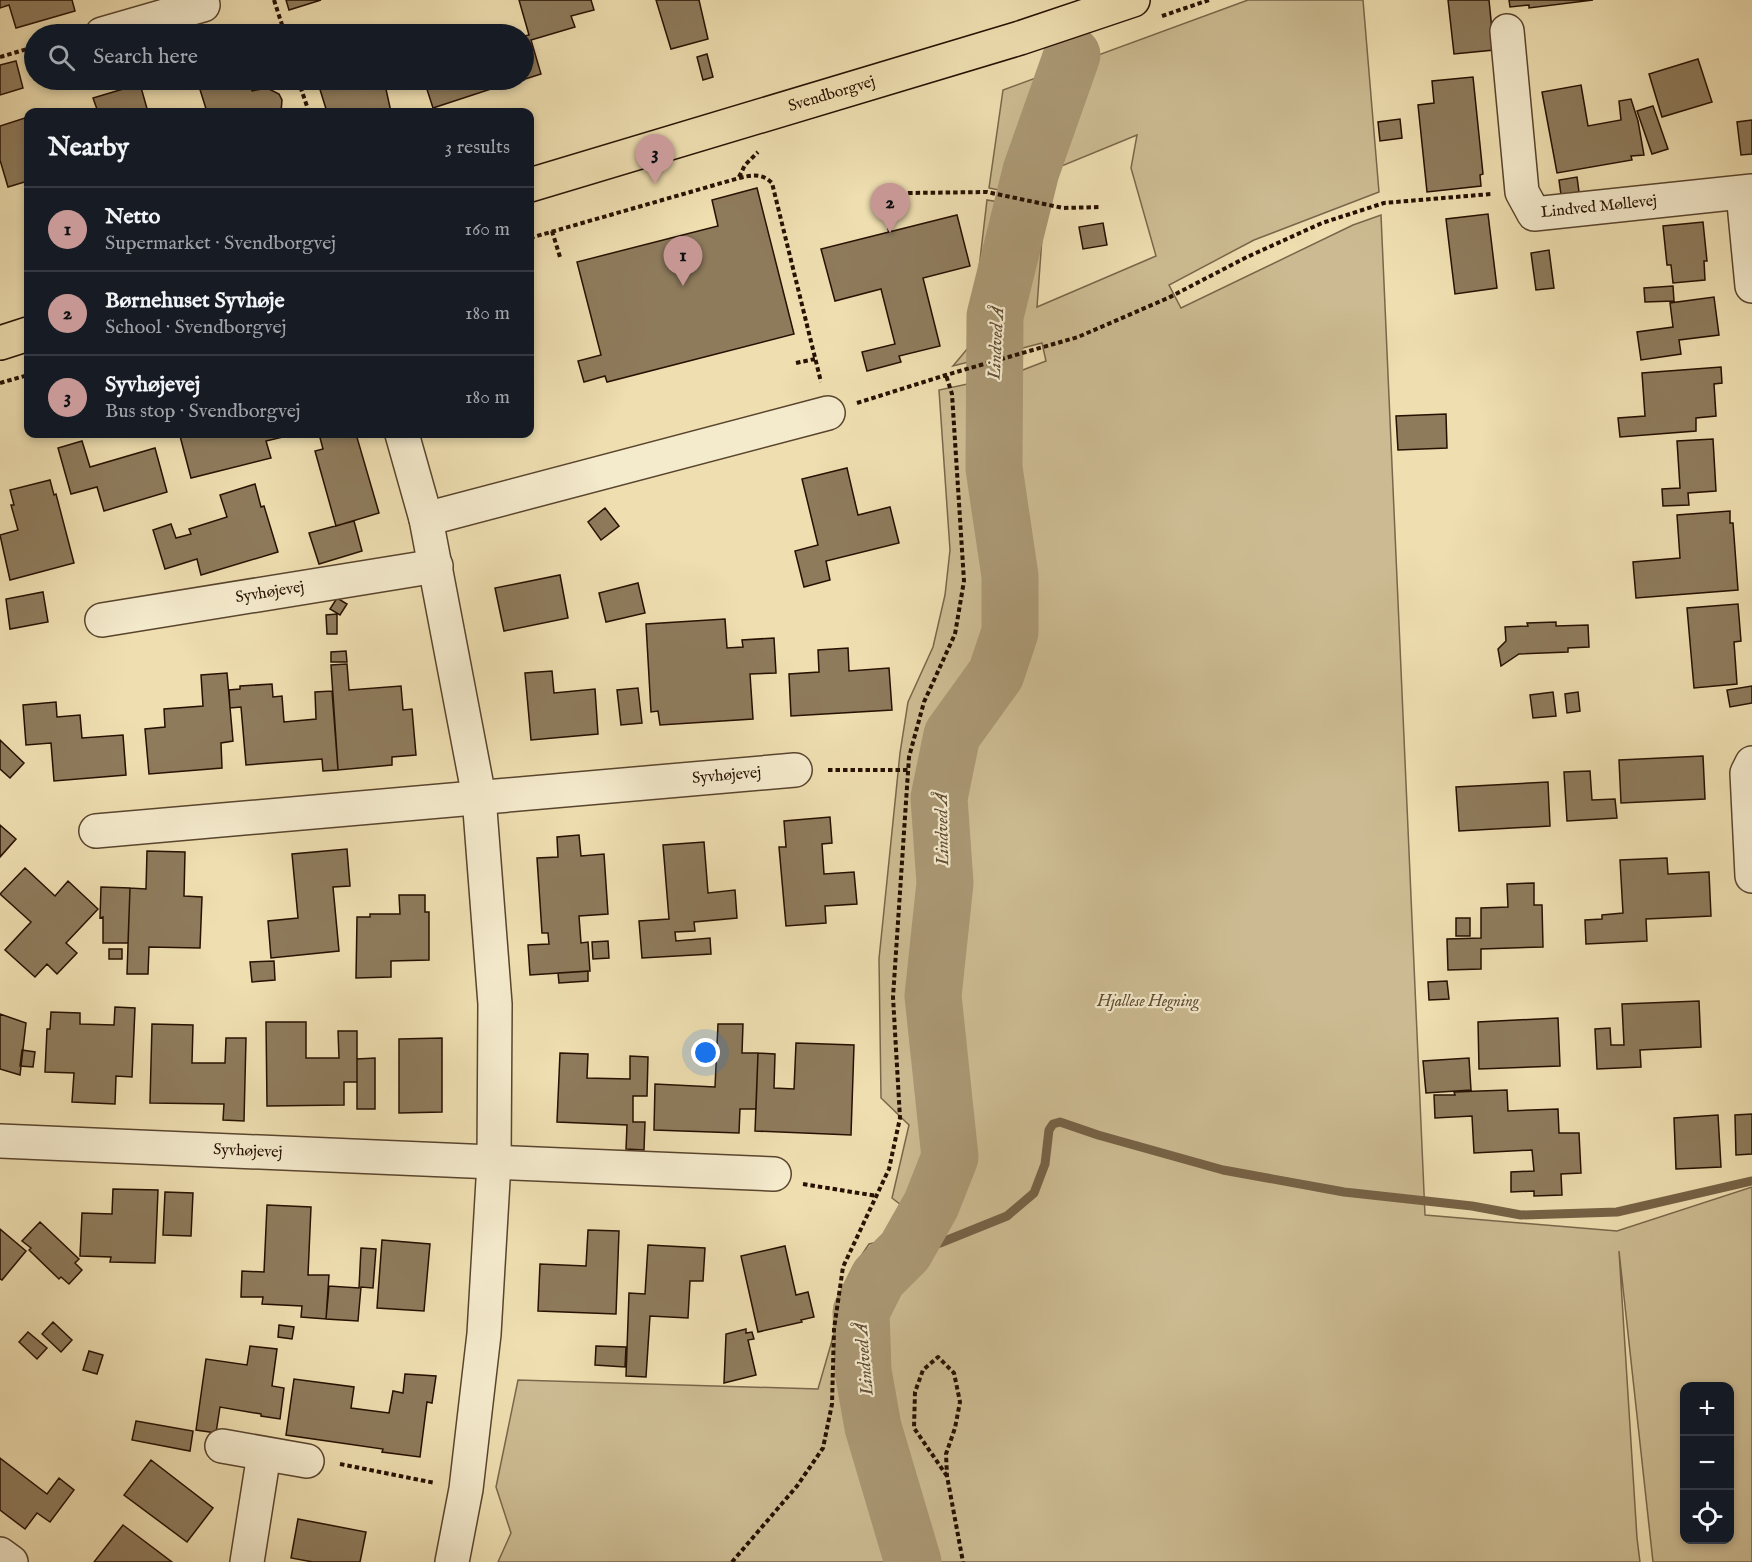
<!DOCTYPE html>
<meta charset="utf-8">
<style>
body{margin:0;font-family:"IM FELL English",serif;background:#242831;color:#f1f3f6}
.controls{position:absolute;right:18px;bottom:18px;display:grid;overflow:hidden;border-radius:12px;box-shadow:0 3px 9px #0003}
.controls button{width:54px;height:54px;display:grid;place-items:center;padding:0;border:0;border-bottom:2px solid #363941;background:#171b24;color:#f1f3f6;font:30px sans-serif}
.you{position:absolute;left:706px;top:1053px;width:21px;height:21px;margin:-15px;border:4px solid #fff;border-radius:50%;background:#1a73e8;box-shadow:0 0 0 9px #1a73e833}
.badge{display:grid;place-items:center;width:39px;height:39px;border-radius:50%;background:#c59692;color:#111;font-size:20px;font-weight:700}
.pin{position:absolute;translate:-50% -50px;filter:drop-shadow(0 2px 3px #0008)}
.pin::after{content:'';position:absolute;top:32px;width:21px;height:18px;background:inherit;clip-path:polygon(0 0,100% 0,50% 100%)}
.list{margin:0;padding:0;list-style:none}
h2{display:flex;justify-content:space-between;align-items:center;height:78px;margin:0;padding:0 24px;font-size:26px}
h2 small{font-size:20px;font-weight:400;color:#9ea1a6}
.list li{display:grid;grid-template-columns:39px 1fr auto;gap:18px;align-items:center;box-sizing:border-box;height:84px;padding:0 24px;border-top:2px solid #363941}
.list b{display:block;font-size:22px;white-space:nowrap}
.list p{margin:0;font-size:20px;white-space:nowrap;color:#9ea1a6}
.list em{font-size:20px;font-style:normal;color:#9ea1a6}
.icon{flex:none;width:33px;height:33px;fill:none;stroke:currentColor;stroke-width:2;stroke-linecap:round;stroke-linejoin:round}
.map{position:relative;flex:none;width:1752px;height:1562px;overflow:hidden}
.search{position:absolute;background:#171b24;box-shadow:0 3px 9px #0003;left:24px;top:24px;width:510px;height:66px;display:flex;align-items:center;gap:15px;box-sizing:border-box;padding:0 21px;border-radius:33px;color:#9ea1a6;font-size:22px}
.panel{position:absolute;background:#171b24;box-shadow:0 3px 9px #0003;left:24px;top:108px;width:510px;height:330px;border-radius:12px}
.map>svg:first-child{display:block}
.green{fill:#ccbb92;stroke:#7a664a;stroke-width:1.5;fill-rule:evenodd}
.lines{fill:none;stroke-linecap:round;stroke-linejoin:round}
.stream{stroke:#766246;stroke-width:9}
.river{stroke:#aa9874;stroke-width:57}
.building{fill:#8e7b5c;stroke:#271001;stroke-width:1.5}
.minor-casing{stroke:#59442d;stroke-width:36}
.major-casing{stroke:#271001;stroke-width:36}
.path{stroke:#271001;stroke-width:4;stroke-dasharray:4.5 3;stroke-linecap:butt}
.minor{stroke:#f4eacc;stroke-width:33}
.major{stroke:#eedeb0;stroke-width:33}
.labels{text-anchor:middle;dominant-baseline:central;stroke-width:4.5;stroke-linejoin:round;paint-order:stroke}
.street-label{font-size:16px;fill:#271001;stroke:#f4eacc}
.park-label{font-size:16px;font-style:italic;fill:#614c34;stroke:#f4eacc}
.water-label{font-size:18px;font-style:italic;fill:#624d35;stroke:#f4eacc}
</style>
<div class="map">
<svg width="1752" height="1562" viewBox="0 0 1752 1562">
<rect width="100%" height="100%" fill="#eedeb0"/>
<filter id="stains"><feTurbulence type="fractalNoise" baseFrequency=".00333" numOctaves="4"/><feColorMatrix values="0 0 0 0 .2 0 0 0 0 .09 0 0 0 0 .02 0 0 0 .5 -.17"/></filter>
<radialGradient id="worn" r=".72"><stop offset=".6" stop-color="#630" stop-opacity="0"/><stop offset="1" stop-color="#630" stop-opacity=".3"/></radialGradient>
<path class="green" d="M 1248,0 L 1363,0 L 1379,192 L 1254,240 L 1169,285 L 1181,308 L 1353,225 L 1381,215 L 1425,1215 L 1617,1231 L 1752,1187 L 1752,1562 L 1653,1562 L 1619,1251 L 1637,1538 L 1640,1562 L 498,1562 L 511,1533 L 496,1487 L 518,1380 L 818,1389 L 853,1268 L 869,1244 L 906,1236 L 914,1215 L 892,1198 L 909,1125 L 881,1098 L 879,959 L 900,753 L 908,702 L 933,647 L 945,595 L 950,550 L 939,390 L 1010,375 L 1046,361 L 1042,343 L 953,366 L 973,342 L 979,268 L 987,200 L 1044,210 L 1037,307 L 1156,256 L 1131,168 L 1137,135 L 1059,167 L 1047,200 L 989,188 L 1003,90 ZM 1684,1386 L 1730,1386 L 1730,1540 L 1684,1540 Z"/>
<g class="lines">
<path class="stream" d="M 905,1251 L 940,1243 L 1007,1216 L 1034,1193 L 1045,1164 L 1049,1130 L 1053,1124 L 1060,1122 L 1098,1135 L 1223,1170 L 1344,1192 L 1472,1206 L 1521,1215 L 1617,1212 L 1752,1181"/>
<path class="river" d="M 913,1562 L 873,1427 L 863,1371 L 861,1312 L 878,1278 L 905,1251 L 931,1205 L 950,1157 L 933,996 L 945,883 L 939,798 L 952,735 L 996,674 L 1010,632 L 1010,576 L 994,468 L 995,316 L 1031,171 L 1072,55"/>
</g>
<path class="building" d="M 0,0 L 72,0 L 75,11 L 16,28 L 9,5 L 0,8 Z
M 286,0 L 321,0 L 289,10 Z
M 519,0 L 591,0 L 594,10 L 571,16 L 575,27 L 531,40 L 541,74 L 522,80 L 524,80 L 524,36 L 529,35 Z
M 656,0 L 699,0 L 708,39 L 671,49 Z
M 1448,0 L 1489,0 L 1494,50 L 1454,54 Z
M 1509,0 L 1593,0 L 1529,8 L 1529,5 L 1510,7 Z
M 454,26 L 457,34 L 428,34 Z
M 707,54 L 713,77 L 703,80 L 697,57 Z
M 1698,59 L 1712,102 L 1662,117 L 1649,74 Z
M 16,61 L 23,88 L 0,95 L 0,65 Z
M 1473,77 L 1483,174 L 1480,175 L 1481,186 L 1427,192 L 1418,105 L 1434,103 L 1432,81 Z
M 75,80 L 102,80 L 77,87 Z
M 197,80 L 249,80 L 252,91 L 267,88 L 279,94 L 282,100 L 281,112 L 207,112 Z
M 317,80 L 384,80 L 391,112 L 327,112 Z
M 424,80 L 498,80 L 500,86 L 433,108 Z
M 140,84 L 148,112 L 98,112 L 93,98 Z
M 1581,85 L 1588,126 L 1621,120 L 1619,101 L 1631,99 L 1638,121 L 1644,155 L 1631,156 L 1632,160 L 1557,173 L 1542,92 Z
M 1653,106 L 1668,149 L 1652,154 L 1637,111 Z
M 28,117 L 28,181 L 8,187 L 0,160 L 0,126 Z
M 1400,119 L 1402,138 L 1380,141 L 1378,122 Z
M 1752,120 L 1752,154 L 1741,155 L 1737,122 Z
M 1577,177 L 1579,192 L 1561,195 L 1559,180 Z
M 757,188 L 794,334 L 607,382 L 605,376 L 584,382 L 578,361 L 601,355 L 577,262 L 718,226 L 712,200 Z
M 1488,214 L 1497,288 L 1455,294 L 1446,219 Z
M 957,215 L 970,266 L 923,278 L 940,346 L 899,356 L 901,362 L 867,371 L 862,352 L 895,344 L 881,289 L 835,301 L 821,249 Z
M 1703,222 L 1707,261 L 1704,261 L 1705,280 L 1673,283 L 1671,265 L 1667,265 L 1663,226 Z
M 1103,223 L 1107,245 L 1083,249 L 1079,227 Z
M 1549,250 L 1554,288 L 1536,290 L 1531,253 Z
M 1673,286 L 1674,301 L 1645,302 L 1644,288 Z
M 1714,297 L 1719,335 L 1679,340 L 1681,354 L 1641,360 L 1637,332 L 1673,327 L 1670,303 Z
M 1721,367 L 1722,383 L 1714,384 L 1716,416 L 1696,418 L 1696,431 L 1620,437 L 1618,418 L 1645,416 L 1642,373 Z
M 1446,414 L 1447,448 L 1398,450 L 1396,416 Z
M 189,434 L 286,434 L 287,436 L 266,441 L 271,458 L 191,478 L 180,436 Z
M 319,434 L 356,434 L 379,513 L 336,526 L 315,451 L 323,449 Z
M 1713,439 L 1716,491 L 1688,493 L 1689,505 L 1663,506 L 1662,489 L 1680,488 L 1677,441 Z
M 82,441 L 90,467 L 155,448 L 167,492 L 104,511 L 97,487 L 71,494 L 58,448 Z
M 847,468 L 858,515 L 890,507 L 899,543 L 826,561 L 830,580 L 804,587 L 795,551 L 818,545 L 802,479 Z
M 50,480 L 54,495 L 56,494 L 74,563 L 10,580 L 0,535 L 18,530 L 11,505 L 14,505 L 10,490 Z
M 255,484 L 261,507 L 264,506 L 278,552 L 201,575 L 197,559 L 165,569 L 153,530 L 171,524 L 176,538 L 191,534 L 189,529 L 227,517 L 220,495 Z
M 605,508 L 619,526 L 601,540 L 588,522 Z
M 1730,511 L 1730,523 L 1733,523 L 1738,590 L 1636,598 L 1633,562 L 1680,558 L 1677,515 Z
M 354,521 L 362,551 L 319,564 L 309,533 Z
M 560,575 L 568,618 L 504,631 L 495,588 Z
M 638,583 L 645,613 L 606,622 L 599,593 Z
M 43,592 L 48,622 L 10,629 L 6,599 Z
M 337,598 L 347,604 L 340,615 L 330,609 Z
M 1738,604 L 1741,641 L 1734,642 L 1737,684 L 1694,688 L 1687,608 Z
M 337,614 L 337,634 L 327,634 L 326,615 Z
M 725,619 L 727,648 L 743,647 L 742,640 L 774,638 L 776,673 L 750,674 L 753,719 L 660,725 L 658,711 L 651,712 L 646,624 Z
M 1556,622 L 1556,626 L 1588,625 L 1589,647 L 1568,648 L 1568,652 L 1519,654 L 1501,666 L 1498,649 L 1506,641 L 1505,627 L 1528,626 L 1527,623 Z
M 848,648 L 849,671 L 889,668 L 892,710 L 791,716 L 789,674 L 819,672 L 818,650 Z
M 346,651 L 347,662 L 331,662 L 331,652 Z
M 347,664 L 349,690 L 401,686 L 403,710 L 412,709 L 416,755 L 392,757 L 392,765 L 338,770 L 331,665 Z
M 552,671 L 554,693 L 595,689 L 598,734 L 531,740 L 525,673 Z
M 227,673 L 233,741 L 221,743 L 222,768 L 149,774 L 145,729 L 165,727 L 164,709 L 203,706 L 201,675 Z
M 272,684 L 273,697 L 282,696 L 284,722 L 316,719 L 315,692 L 332,691 L 338,770 L 323,771 L 322,759 L 246,765 L 241,707 L 230,708 L 229,690 L 240,689 L 240,686 Z
M 1752,686 L 1752,703 L 1730,707 L 1727,690 Z
M 638,688 L 642,723 L 621,725 L 617,690 Z
M 1553,692 L 1556,716 L 1533,718 L 1530,695 Z
M 1578,692 L 1580,711 L 1567,713 L 1565,694 Z
M 56,702 L 57,717 L 80,715 L 82,738 L 123,735 L 126,775 L 54,781 L 51,743 L 26,745 L 23,705 Z
M 0,740 L 24,763 L 10,778 L 0,769 Z
M 1703,756 L 1705,799 L 1621,803 L 1619,760 Z
M 1590,771 L 1592,800 L 1615,799 L 1617,818 L 1567,821 L 1564,772 Z
M 1548,782 L 1550,826 L 1459,831 L 1456,787 Z
M 830,817 L 832,843 L 822,844 L 824,874 L 854,872 L 857,904 L 825,906 L 826,923 L 786,926 L 779,847 L 786,847 L 784,821 Z
M 0,825 L 16,839 L 0,857 Z
M 579,835 L 581,856 L 604,854 L 608,914 L 579,916 L 581,943 L 588,942 L 590,971 L 530,975 L 528,945 L 549,944 L 548,933 L 542,933 L 537,858 L 558,857 L 557,837 Z
M 704,842 L 708,893 L 735,890 L 737,918 L 694,922 L 695,931 L 675,932 L 676,941 L 710,938 L 711,954 L 642,958 L 639,921 L 669,919 L 663,845 Z
M 347,849 L 350,886 L 333,887 L 339,951 L 271,958 L 268,921 L 298,918 L 292,854 Z
M 147,851 L 185,852 L 184,896 L 202,897 L 200,948 L 149,947 L 148,974 L 127,974 L 130,888 L 146,889 Z
M 1667,858 L 1668,874 L 1709,872 L 1711,916 L 1646,919 L 1647,941 L 1586,944 L 1585,920 L 1602,919 L 1602,915 L 1623,913 L 1620,860 Z
M 25,868 L 55,896 L 68,881 L 98,909 L 66,943 L 77,953 L 57,974 L 47,964 L 35,977 L 5,950 L 31,922 L 0,894 Z
M 1534,883 L 1534,905 L 1542,905 L 1543,947 L 1481,949 L 1481,969 L 1448,970 L 1447,939 L 1481,938 L 1481,908 L 1508,907 L 1507,884 Z
M 101,887 L 130,888 L 128,943 L 103,943 L 103,917 L 100,918 Z
M 399,895 L 425,895 L 425,912 L 429,912 L 429,960 L 391,961 L 391,977 L 356,978 L 357,917 L 370,917 L 370,914 L 400,914 Z
M 1456,918 L 1470,918 L 1470,936 L 1456,936 Z
M 608,941 L 609,958 L 593,959 L 592,942 Z
M 109,949 L 122,949 L 122,959 L 109,959 Z
M 274,961 L 275,980 L 252,982 L 250,962 Z
M 588,971 L 588,981 L 559,983 L 558,973 Z
M 1447,981 L 1449,999 L 1429,1000 L 1428,982 Z
M 1699,1001 L 1701,1047 L 1640,1050 L 1641,1067 L 1597,1069 L 1595,1029 L 1610,1028 L 1611,1045 L 1624,1045 L 1622,1004 Z
M 115,1007 L 135,1008 L 132,1077 L 116,1076 L 115,1104 L 72,1102 L 74,1073 L 45,1072 L 47,1029 L 50,1029 L 51,1012 L 80,1013 L 80,1024 L 114,1025 Z
M 0,1014 L 26,1023 L 20,1075 L 0,1069 Z
M 1558,1018 L 1560,1066 L 1479,1069 L 1478,1022 Z
M 266,1022 L 306,1022 L 306,1058 L 339,1058 L 338,1031 L 357,1031 L 357,1082 L 344,1082 L 344,1105 L 267,1106 Z
M 152,1024 L 193,1025 L 192,1063 L 225,1063 L 226,1038 L 246,1038 L 244,1121 L 223,1120 L 224,1104 L 150,1103 Z
M 718,1024 L 743,1024 L 742,1053 L 758,1053 L 756,1109 L 740,1109 L 739,1133 L 654,1130 L 655,1084 L 715,1087 Z
M 442,1038 L 442,1112 L 399,1113 L 399,1039 Z
M 796,1043 L 854,1045 L 851,1135 L 755,1131 L 758,1053 L 775,1054 L 774,1088 L 794,1089 Z
M 22,1050 L 35,1052 L 33,1067 L 20,1066 Z
M 560,1053 L 588,1054 L 587,1078 L 630,1079 L 630,1056 L 648,1057 L 647,1096 L 633,1096 L 633,1122 L 645,1122 L 644,1150 L 626,1149 L 627,1125 L 557,1122 Z
M 375,1058 L 375,1109 L 357,1109 L 357,1059 Z
M 1469,1058 L 1471,1090 L 1426,1093 L 1423,1061 Z
M 1507,1090 L 1508,1111 L 1558,1109 L 1559,1133 L 1579,1133 L 1581,1173 L 1561,1174 L 1562,1195 L 1534,1196 L 1534,1191 L 1511,1192 L 1511,1172 L 1534,1171 L 1532,1150 L 1474,1153 L 1472,1116 L 1435,1118 L 1434,1095 L 1455,1095 L 1454,1092 Z
M 1752,1114 L 1752,1154 L 1736,1155 L 1735,1115 Z
M 1718,1115 L 1721,1167 L 1676,1169 L 1674,1118 Z
M 113,1189 L 158,1190 L 155,1263 L 110,1262 L 111,1257 L 80,1256 L 82,1213 L 112,1214 Z
M 165,1192 L 193,1193 L 191,1236 L 163,1235 Z
M 267,1205 L 311,1207 L 308,1275 L 329,1275 L 326,1319 L 301,1317 L 302,1306 L 262,1304 L 263,1297 L 241,1297 L 242,1271 L 264,1272 Z
M 40,1222 L 79,1259 L 75,1263 L 82,1270 L 69,1284 L 61,1277 L 59,1279 L 29,1250 L 31,1248 L 22,1241 Z
M 0,1229 L 26,1251 L 2,1280 L 0,1279 Z
M 588,1230 L 619,1231 L 616,1314 L 538,1311 L 540,1264 L 586,1266 Z
M 382,1240 L 430,1244 L 424,1311 L 377,1308 Z
M 648,1245 L 705,1248 L 703,1281 L 690,1281 L 688,1318 L 650,1316 L 646,1377 L 626,1376 L 629,1293 L 645,1294 Z
M 785,1246 L 796,1295 L 808,1292 L 814,1317 L 801,1320 L 802,1322 L 758,1332 L 741,1256 Z
M 361,1248 L 376,1249 L 373,1288 L 361,1287 L 358,1321 L 326,1319 L 329,1286 L 359,1288 Z
M 53,1322 L 72,1340 L 61,1352 L 42,1334 Z
M 279,1325 L 294,1327 L 292,1339 L 278,1337 Z
M 746,1329 L 746,1333 L 752,1332 L 754,1339 L 748,1340 L 756,1375 L 724,1383 L 726,1334 Z
M 28,1332 L 47,1348 L 37,1359 L 19,1342 Z
M 250,1346 L 277,1349 L 272,1386 L 284,1388 L 280,1419 L 261,1416 L 261,1414 L 220,1407 L 216,1433 L 196,1430 L 206,1359 L 247,1365 Z
M 596,1346 L 626,1347 L 625,1367 L 595,1365 Z
M 89,1351 L 103,1355 L 97,1374 L 83,1370 Z
M 405,1374 L 436,1376 L 432,1403 L 427,1402 L 420,1457 L 382,1452 L 383,1449 L 286,1435 L 294,1379 L 354,1387 L 351,1408 L 389,1413 L 393,1391 L 403,1393 Z
M 136,1421 L 193,1431 L 190,1451 L 132,1440 Z
M 0,1458 L 47,1494 L 59,1478 L 74,1490 L 50,1522 L 37,1513 L 25,1529 L 0,1510 Z
M 151,1460 L 213,1508 L 187,1542 L 124,1495 Z
M 298,1519 L 366,1532 L 360,1562 L 313,1562 L 291,1558 Z
M 123,1525 L 172,1562 L 94,1562 Z"/>
<g class="lines">
<defs>
<g id="minor">
<path id="s1" d="M 1507,31 L 1522,192 L 1534,214 L 1752,191"/>
<path d="M 102,34 L 203,5"/>
<path d="M 1743,193 L 1752,286"/>
<path d="M 402,434 L 426,519 L 479,797 L 495,1004 L 494,1163 L 484,1334 L 466,1489 L 452,1562"/>
<path d="M 426,519 L 828,413"/>
<path id="s2" d="M 102,620 L 436,566"/>
<path d="M 1752,763 L 1747,773 L 1752,876"/>
<path id="s3" d="M 96,831 L 795,770"/>
<path id="s4" d="M 0,1141 L 774,1174"/>
<path d="M 222,1446 L 307,1461"/>
<path d="M 0,1554 L 11,1562"/>
<path d="M 247,1562 L 264,1454"/>
</g>
<g id="major">
<path id="s5" d="M 530,185 L 1020,38 L 1133,0"/>
<path d="M 0,343 L 28,334"/>
</g>
</defs>
<use href="#minor" class="minor-casing"/>
<use href="#major" class="major-casing"/>
<path class="path" d="M 274,0 L 285,34
M 1162,16 L 1209,0
M 0,57 L 34,47
M 298,80 L 309,112
M 739,177 L 745,165 L 758,152
M 552,231 L 560,257
M 890,232 L 882,200 L 909,193 L 987,192 L 1063,208 L 1101,207
M 530,238 L 739,178 C 752,175 762,173 772,183 L 821,382
M 796,363 L 815,359
M 0,383 L 28,375
M 857,403 L 946,375 L 1078,337 L 1168,298 L 1247,257 L 1322,223 L 1384,203 L 1491,194
M 828,770 L 908,770
M 803,1184 L 877,1196
M 340,1464 L 435,1483
M 947,1476 L 914,1428 L 915,1392 L 923,1370 L 938,1357 L 954,1373 L 960,1402 L 955,1428 L 946,1454 L 947,1476 L 963,1562
M 732,1562 L 797,1486 L 823,1448 L 832,1404 L 834,1329 L 843,1267 L 889,1169 L 900,1118 L 893,997 L 909,757 L 924,702 L 955,634 L 964,581 L 952,394 L 946,375"/>
<use href="#minor" class="minor"/>
<use href="#major" class="major"/>
</g>
<g class="labels">
<g class="street-label">
<text stroke="none"><textPath href="#s5" startOffset="315">Svendborgvej</textPath></text>
<text stroke="none"><textPath href="#s1" startOffset="252">Lindved Møllevej</textPath></text>
<text stroke="none"><textPath href="#s2" startOffset="170">Syvhøjevej</textPath></text>
<text stroke="none"><textPath href="#s3" startOffset="633">Syvhøjevej</textPath></text>
<text stroke="none"><textPath href="#s4" startOffset="248">Syvhøjevej</textPath></text>
</g>
<g class="park-label">
<text x="1148" y="1002">Hjallese Hegning</text>
</g>
<g class="water-label">
<text transform="translate(997 343) rotate(-87)">Lindved Å</text>
<text transform="translate(943 829) rotate(-91)">Lindved Å</text>
<text transform="translate(865 1359) rotate(-95)">Lindved Å</text>
</g>
</g>
<rect width="100%" height="100%" filter="url(#stains)"/>
<rect width="100%" height="100%" fill="url(#worn)"/>
</svg>
<div class="controls">
<button>+</button>
<button>−</button>
<button><svg class="icon" aria-label="locate" viewBox="0 0 24 24"><circle cx="12" cy="12" r="6"/><path d="M12 2v4M12 18v4M2 12h4M18 12h4"/></svg></button>
</div>
<div class="you"></div>
<div class="pin badge" style="left:683px;top:286px">1</div>
<div class="pin badge" style="left:890px;top:233px">2</div>
<div class="pin badge" style="left:655px;top:184px">3</div>
<div class="search"><svg class="icon" aria-label="search" viewBox="0 0 24 24"><circle cx="10" cy="10" r="6"/><path d="M15 15l6 6"/></svg>Search here</div>
<section class="panel">
<h2>Nearby<small>3 results</small></h2>
<ul class="list">
<li><span class="badge">1</span><div><b>Netto</b><p>Supermarket · Svendborgvej</p></div><em>160 m</em></li>
<li><span class="badge">2</span><div><b>Børnehuset Syvhøje</b><p>School · Svendborgvej</p></div><em>180 m</em></li>
<li><span class="badge">3</span><div><b>Syvhøjevej</b><p>Bus stop · Svendborgvej</p></div><em>180 m</em></li>
</ul>
</section>
</div>
